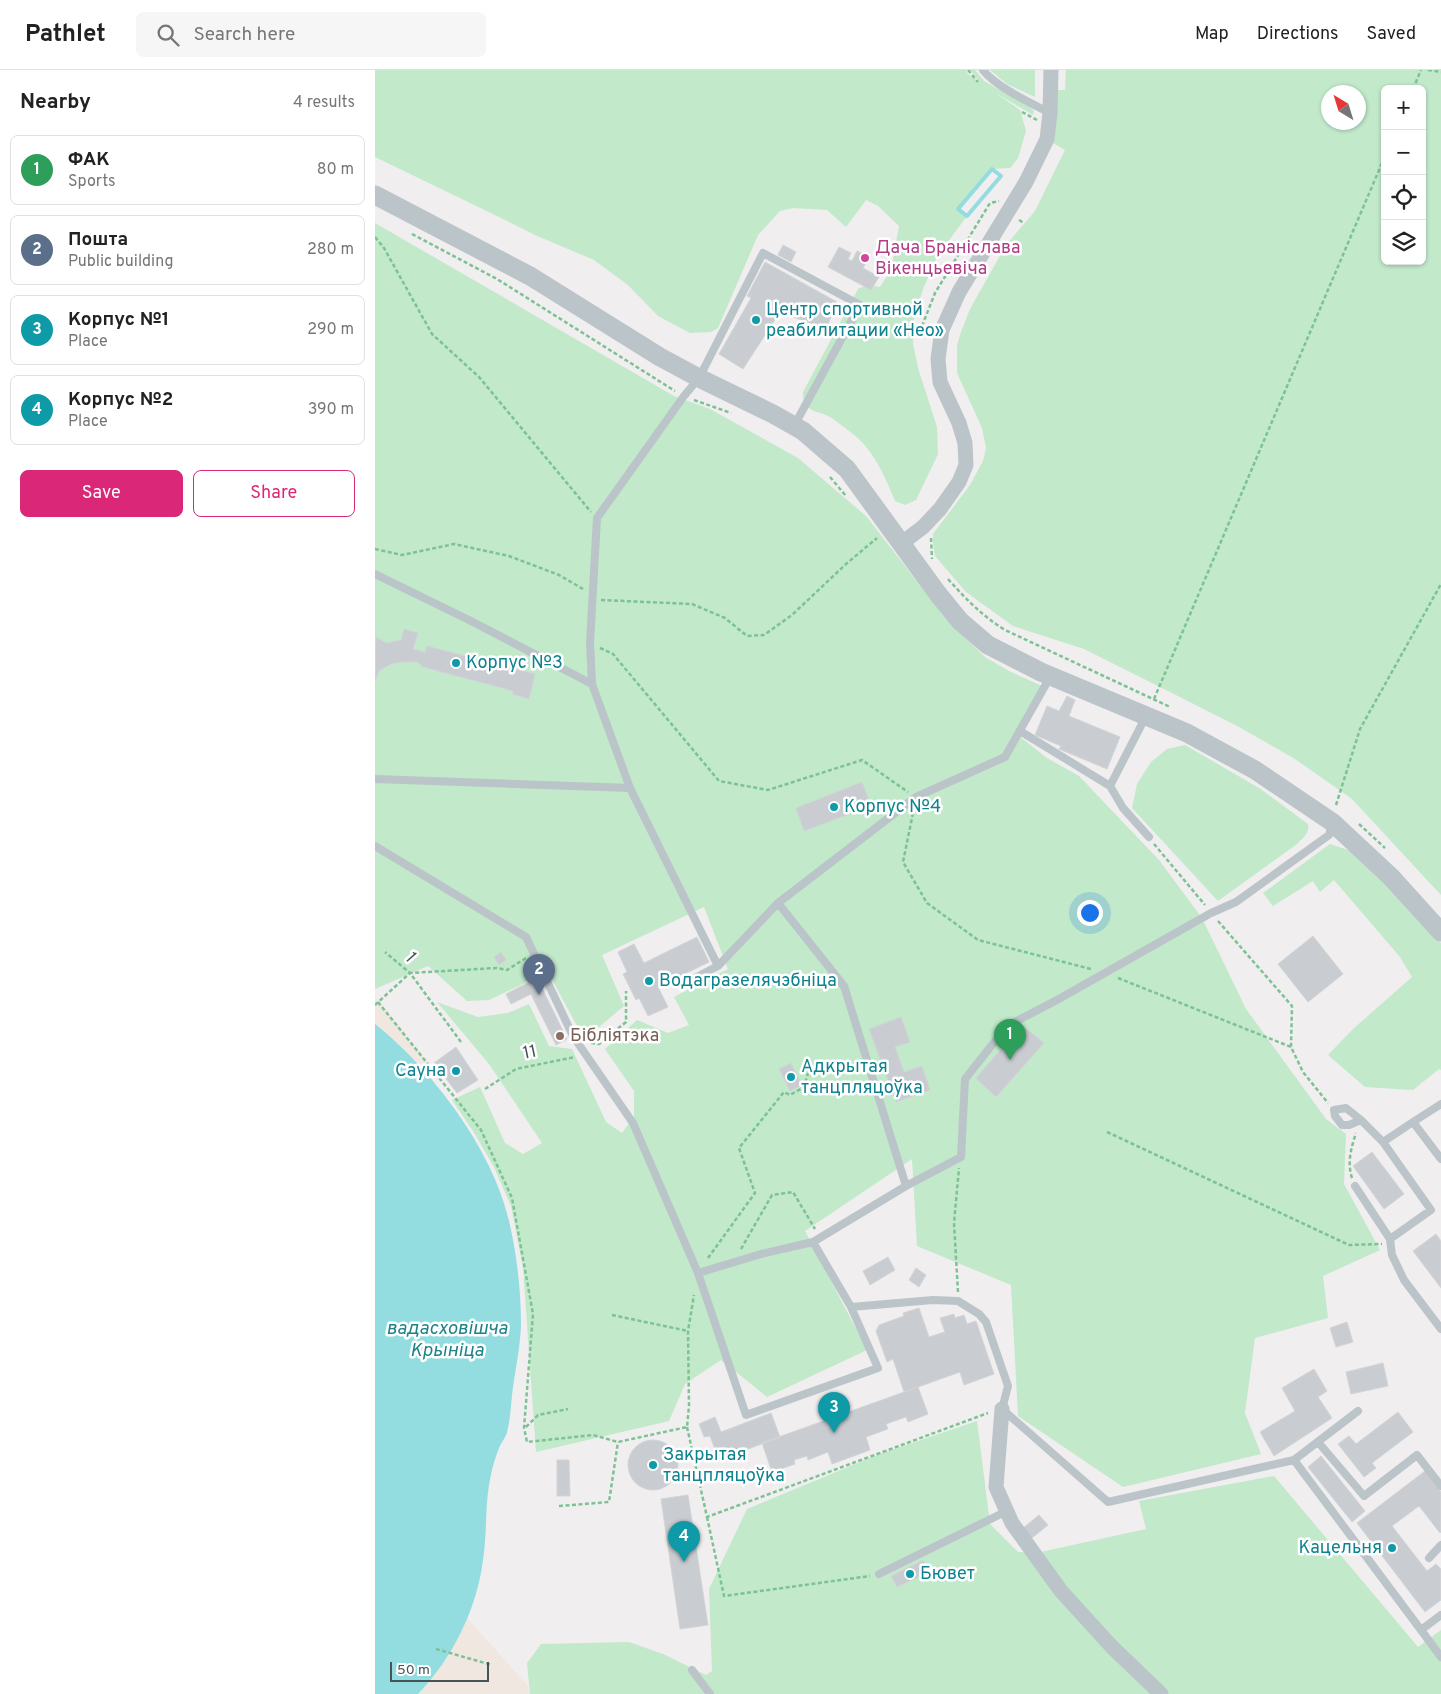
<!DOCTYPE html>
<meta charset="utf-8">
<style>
body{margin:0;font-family:Overpass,sans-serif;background:#f6f6f6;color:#222}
.controls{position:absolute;right:15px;top:15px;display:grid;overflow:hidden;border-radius:8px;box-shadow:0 1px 4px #0004}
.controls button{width:45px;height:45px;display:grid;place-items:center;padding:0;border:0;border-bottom:1px solid #e0e0e0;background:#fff;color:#222;font:25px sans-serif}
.compass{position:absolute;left:946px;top:15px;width:45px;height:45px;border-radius:50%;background:#fff;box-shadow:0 1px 4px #0004;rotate:322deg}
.scale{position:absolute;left:15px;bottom:12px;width:99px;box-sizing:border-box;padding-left:5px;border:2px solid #485358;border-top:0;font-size:14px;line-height:18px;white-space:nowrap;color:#485358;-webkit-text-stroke:4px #fff;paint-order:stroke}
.you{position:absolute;left:714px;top:842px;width:18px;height:18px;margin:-12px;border:4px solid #fff;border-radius:50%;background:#1a73e8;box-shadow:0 0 0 8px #1a73e833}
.badge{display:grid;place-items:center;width:32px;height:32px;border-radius:50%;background:#db2777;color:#fff;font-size:16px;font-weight:700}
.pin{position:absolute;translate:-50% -41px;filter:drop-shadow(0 1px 2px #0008)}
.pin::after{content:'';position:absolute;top:26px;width:18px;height:15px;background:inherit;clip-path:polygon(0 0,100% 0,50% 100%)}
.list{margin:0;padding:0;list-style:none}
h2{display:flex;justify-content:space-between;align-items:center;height:65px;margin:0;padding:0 20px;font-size:21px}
h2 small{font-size:16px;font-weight:400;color:#767676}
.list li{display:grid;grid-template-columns:32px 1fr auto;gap:15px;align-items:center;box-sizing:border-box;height:70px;margin:0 10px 10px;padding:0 10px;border:1px solid #e0e0e0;border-radius:8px}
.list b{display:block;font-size:19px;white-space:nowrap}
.list p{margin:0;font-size:16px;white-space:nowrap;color:#767676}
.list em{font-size:16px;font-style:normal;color:#767676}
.actions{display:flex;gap:10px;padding:15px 20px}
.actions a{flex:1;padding:11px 0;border:1px solid #db2777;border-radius:8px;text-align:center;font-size:18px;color:#db2777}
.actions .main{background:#db2777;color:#fff}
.icon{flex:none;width:28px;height:28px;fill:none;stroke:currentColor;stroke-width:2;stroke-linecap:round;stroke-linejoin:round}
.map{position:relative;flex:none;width:1066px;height:1624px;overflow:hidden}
header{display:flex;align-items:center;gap:30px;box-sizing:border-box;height:70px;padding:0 25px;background:#fff;border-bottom:1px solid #e0e0e0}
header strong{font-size:24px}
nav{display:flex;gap:28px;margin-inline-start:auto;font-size:18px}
.search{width:350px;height:45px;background:#f6f6f6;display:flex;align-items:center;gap:12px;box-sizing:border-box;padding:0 18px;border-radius:8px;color:#767676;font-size:19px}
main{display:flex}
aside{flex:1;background:#fff}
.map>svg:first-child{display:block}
.green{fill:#c1e9ca;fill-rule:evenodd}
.sand{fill:#f0e8e0}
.water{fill:#93dde0}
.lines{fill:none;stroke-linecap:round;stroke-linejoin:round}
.stream{stroke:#93dde0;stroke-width:4}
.building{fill:#c9ccd0;stroke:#d2d5d8}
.path{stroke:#7dc295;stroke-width:2.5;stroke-dasharray:4 2.5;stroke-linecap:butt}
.service{stroke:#bbc4c8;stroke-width:8}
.minor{stroke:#bbc4c8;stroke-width:15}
.tertiary{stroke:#bbc4c8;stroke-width:19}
.hotel-dot{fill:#d1479c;stroke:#fff;stroke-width:2}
.culture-dot{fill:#0f9aa8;stroke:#fff;stroke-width:2}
.education-dot{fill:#8d6e63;stroke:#fff;stroke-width:2}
.labels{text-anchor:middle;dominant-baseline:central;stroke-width:5;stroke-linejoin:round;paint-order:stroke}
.hotel-label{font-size:18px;fill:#b23c85;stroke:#fff;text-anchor:start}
.culture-label{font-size:18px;fill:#0d838f;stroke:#fff;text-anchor:start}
.street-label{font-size:18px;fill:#485358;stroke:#fff}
.education-label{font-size:18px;fill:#785e54;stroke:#fff;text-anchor:start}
.water-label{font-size:19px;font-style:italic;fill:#1d8389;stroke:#fff}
</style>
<header>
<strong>Pathlet</strong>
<div class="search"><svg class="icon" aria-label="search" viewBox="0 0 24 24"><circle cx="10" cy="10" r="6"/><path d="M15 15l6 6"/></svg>Search here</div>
<nav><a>Map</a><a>Directions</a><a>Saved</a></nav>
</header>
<main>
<aside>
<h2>Nearby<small>4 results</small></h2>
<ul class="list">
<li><span class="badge" style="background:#2e9e5b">1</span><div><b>ФАК</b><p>Sports</p></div><em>80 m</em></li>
<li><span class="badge" style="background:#5c6f8a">2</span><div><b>Пошта</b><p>Public building</p></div><em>280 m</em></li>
<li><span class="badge" style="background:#0f9aa8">3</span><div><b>Корпус №1</b><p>Place</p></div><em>290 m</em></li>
<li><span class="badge" style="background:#0f9aa8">4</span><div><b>Корпус №2</b><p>Place</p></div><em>390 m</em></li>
</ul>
<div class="actions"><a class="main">Save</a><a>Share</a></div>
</aside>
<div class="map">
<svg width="1066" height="1624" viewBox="0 0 1066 1624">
<rect width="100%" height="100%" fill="#f0eeee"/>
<path class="green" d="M 0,0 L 591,0 L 593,4 L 605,12 L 595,0 L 600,0 L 609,11 L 655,37 L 659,41 L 658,45 L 619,22 L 645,40 L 651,61 L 643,88 L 635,98 L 616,99 L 583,138 L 592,146 L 563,185 L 548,219 L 539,248 L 538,273 L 543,298 L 562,357 L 563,384 L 541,430 L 530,435 L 520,431 C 511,409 501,385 483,368 C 475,361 466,355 458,349 C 445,339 427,345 428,322 L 483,219 L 492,215 L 505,217 L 516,200 L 524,156 L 503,136 L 491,130 L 471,157 L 452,140 L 418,138 L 405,141 L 383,165 L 343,258 L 336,262 L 315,263 L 283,246 L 253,215 L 219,190 L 160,165 L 122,146 L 0,87 Z
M 615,0 L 660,0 L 660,27 L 632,14 Z
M 691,0 L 1066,0 L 1066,825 L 977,729 L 920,689 L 864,657 L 797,623 L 709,579 L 638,556 L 591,522 L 560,486 L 558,473 L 558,464 L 595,415 L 608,391 L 611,378 L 607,358 L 582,303 L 582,275 L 586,262 L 595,239 L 631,175 L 660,141 L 690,80 L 678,73 L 680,20 L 690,20 ZM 1010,19 L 1047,19 L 1047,191 L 1010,191 ZM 954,22 L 984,22 L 984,52 L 954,52 Z
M 0,153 L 299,326 L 335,339 L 423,388 L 491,446 L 568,545 L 610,587 L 634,601 L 667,616 L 640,663 L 672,688 L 704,706 L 784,790 L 827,848 L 871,939 L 951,1049 L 971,1064 L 969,1114 L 1005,1180 L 948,1206 L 953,1248 L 880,1268 L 870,1343 L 886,1384 L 748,1417 L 643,1346 L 636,1215 L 542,1176 L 537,1089 L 430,1161 L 492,1280 L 392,1327 L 346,1290 L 310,1314 L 294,1351 L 161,1382 L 148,1197 L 136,1136 L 119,1097 L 98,1061 L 77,1030 L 105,1017 L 130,1073 L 148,1084 L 167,1073 L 114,994 L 62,932 L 103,947 L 133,943 L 154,934 L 174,976 L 197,979 L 231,1052 L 247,1063 L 259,1046 L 259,1021 L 230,979 L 262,950 L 293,963 L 314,955 L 299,927 L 353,899 L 329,837 L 227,885 L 249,936 L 212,967 L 202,956 L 173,902 L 114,930 L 92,931 L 53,896 L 0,919 Z
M 810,675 L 884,718 L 933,754 C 935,763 928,768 922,774 L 843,831 L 757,738 L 762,714 L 776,692 L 792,679 Z
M 955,774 L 979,782 L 1003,804 L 1066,873 L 1066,1000 L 1064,999 L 1038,1020 L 990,1017 L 953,985 L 978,959 L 1037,907 L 1025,887 L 959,810 L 945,822 L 938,811 L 898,836 L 888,823 Z
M 602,1351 L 615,1454 L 643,1482 L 661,1483 L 771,1459 L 764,1431 L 899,1406 L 1043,1577 L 1066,1560 L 1066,1624 L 155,1624 L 152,1593 L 166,1574 L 254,1572 L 288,1584 L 331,1605 L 337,1601 L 334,1519 L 372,1439 L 502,1385 Z"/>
<path class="sand" d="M 0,926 L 56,997 L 58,1011 L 25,975 L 0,954 Z
M 92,1548 L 154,1617 L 155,1624 L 43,1624 L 75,1583 Z"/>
<path class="water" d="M 0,954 C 57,999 118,1080 134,1151 C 142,1185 146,1221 146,1256 C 145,1277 141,1297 138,1317 C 136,1331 136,1347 132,1362 C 131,1367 126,1373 124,1378 C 119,1390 116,1403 114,1415 C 110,1440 112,1465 108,1490 C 102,1539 77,1589 43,1624 L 0,1624 Z"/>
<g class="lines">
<path class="stream" d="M 617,99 L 626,106 L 592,146 L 583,139 Z"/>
</g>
<path class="building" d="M 408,175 L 421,182 L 416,192 L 403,185 Z
M 464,177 L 476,183 L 473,189 L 477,191 L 482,181 L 494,187 L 488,198 L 504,207 L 496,220 L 453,197 Z
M 390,192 L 462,232 L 451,259 L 405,242 L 368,299 L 344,284 L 376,228 L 372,226 Z
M 29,559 L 43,563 L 38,579 L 50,582 L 52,576 L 160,604 L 154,629 L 137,624 L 138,621 L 48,597 L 42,592 L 27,592 L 16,594 L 5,600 L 0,611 L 1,567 L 11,573 L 26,570 Z
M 692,626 L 700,630 L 694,646 L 745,667 L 732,699 L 684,679 L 686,676 L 660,665 L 672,636 L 684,641 Z
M 487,712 L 496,736 L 429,761 L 421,738 Z
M 938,866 L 968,904 L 933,932 L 903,894 Z
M 322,867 L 334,892 L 283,917 L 293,937 L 273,946 L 264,928 L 261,930 L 248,904 L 252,902 L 243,882 L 259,874 L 269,893 Z
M 126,882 L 131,890 L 124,895 L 119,887 Z
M 162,908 L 192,969 L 181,975 L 156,924 L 136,934 L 131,924 Z
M 526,947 L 535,972 L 520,977 L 529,1002 L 547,996 L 555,1020 L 521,1032 L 494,959 Z
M 647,955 L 669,973 L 621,1027 L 601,1008 Z
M 81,977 L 103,1010 L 82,1023 L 59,993 Z
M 416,993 L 427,1015 L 415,1021 L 404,999 Z
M 997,1082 L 1029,1124 L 1009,1139 L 978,1096 Z
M 1061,1164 L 1066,1171 L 1066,1218 L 1038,1181 Z
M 513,1187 L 520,1200 L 495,1215 L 488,1201 Z
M 541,1198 L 551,1205 L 544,1217 L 534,1210 Z
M 544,1238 L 554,1267 L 570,1262 L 565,1248 L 579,1244 L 580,1248 L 589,1245 L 592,1254 L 601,1251 L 619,1304 L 589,1315 L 585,1302 L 529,1322 L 518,1289 L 512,1292 L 501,1261 L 504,1255 L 529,1246 L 528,1243 Z
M 972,1252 L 978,1272 L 961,1277 L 955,1258 Z
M 1008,1293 L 1013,1316 L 976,1324 L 971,1302 Z
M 939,1299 L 952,1321 L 943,1327 L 957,1348 L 899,1386 L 885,1362 L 920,1341 L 907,1318 Z
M 543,1317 L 553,1344 L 533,1352 L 531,1347 L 511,1354 L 513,1359 L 491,1367 L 495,1380 L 457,1394 L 453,1382 L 433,1390 L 432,1386 L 419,1390 L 420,1394 L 397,1402 L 387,1373 Z
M 1023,1342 L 1038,1362 L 997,1393 L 1001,1398 L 989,1407 L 963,1374 L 974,1366 L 981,1374 Z
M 396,1343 L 405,1367 L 344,1390 L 335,1366 L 329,1367 L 324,1354 L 340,1347 L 346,1362 Z
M253 1395a25 25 0 1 1 50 0a25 25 0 1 1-50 0Z
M 946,1386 L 990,1441 L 977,1452 L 933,1397 Z
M 182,1390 L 194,1390 L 195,1426 L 182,1426 Z
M 1050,1401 L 1066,1422 L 1066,1462 L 1065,1463 L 1044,1436 L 1017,1456 L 1052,1501 L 1061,1494 L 1066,1499 L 1066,1530 L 1050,1542 L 982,1453 Z
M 313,1425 L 333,1555 L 305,1559 L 286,1429 Z
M 664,1445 L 673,1455 L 657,1468 L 648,1458 Z
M 548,1490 L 554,1502 L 522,1517 L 516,1506 Z"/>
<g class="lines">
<path class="path" d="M 593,0 L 603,12
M 1053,0 L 1066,2
M 1038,19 L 1046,0
M 647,42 L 662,50
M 644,150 L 649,153
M 37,164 L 122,209 L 300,321
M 0,167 L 9,178 L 57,264 L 104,307 L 216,442
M 552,260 L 547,256 L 560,223 L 615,133 L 624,131
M 319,330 L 356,343
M 455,407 L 471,426
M 556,468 L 557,489
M 0,479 L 27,485 L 79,474 L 134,486 L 184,505 L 208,519
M 573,509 C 591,529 606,545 630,560 L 795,637
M 226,530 L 317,534 L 350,548 L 372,566 L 389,565 L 417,545 L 471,494 L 502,468
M 225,578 L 238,584 L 344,711 L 393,720 L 487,690 L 533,722
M 779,629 L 1010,86
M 961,735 L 985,659 L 1066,514
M 538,743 L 528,792 L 552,833 L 603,870 L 716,899
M 984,754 L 1010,778
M 779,774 L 830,835
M 843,851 L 917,936 L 916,977 L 928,1002 L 953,1033
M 743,908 L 916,977
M 3,932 L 106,1060 L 137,1128 L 158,1244 L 149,1358 L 152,1372 L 218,1365 L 243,1372 L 312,1357 L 314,1336 L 313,1261 L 319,1225
M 0,935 L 35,903 L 10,882
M 240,962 L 253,970
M 86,972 L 35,903 L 122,898 L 132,900 L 151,888
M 216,973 L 224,974 L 251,952 L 251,921
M 110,1019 L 141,999 L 200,987
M 732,1062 L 974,1175 L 1007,1174
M 977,1108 C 972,1093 976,1078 981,1063
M 366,1179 L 397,1125 L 418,1122 L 440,1159
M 333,1188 L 380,1123 L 364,1078 L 409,1022 L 415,1025 L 429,1017 L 433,1003
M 583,1222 L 579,1153 L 584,1098
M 237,1245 L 313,1261
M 151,1357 L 163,1345 L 193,1339
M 312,1357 L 332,1447 L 613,1343
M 184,1436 L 234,1432 L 243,1372
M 332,1447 L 349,1526 L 495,1506
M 61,1579 L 117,1595"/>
<path class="service" d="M 608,0 C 621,17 656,33 675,43
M 0,504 L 92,549 L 217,614 L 255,718 L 343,896
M 217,614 L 215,573 L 222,448 L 309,326 L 324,308 L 388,183 L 485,235 L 419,356
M 645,661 L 735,716 L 771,646
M 0,709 L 255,718
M 735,716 L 748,738 L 774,767
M 0,776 L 151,867 L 198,966 L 258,1053 L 323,1203 L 371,1345 L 503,1298 L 476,1237
M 403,833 L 469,916 L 531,1116
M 308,914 L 343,896 L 403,833 L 541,727 L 630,687 L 675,607
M 986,1050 L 974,1055 L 967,1055 L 960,1046 L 959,1040 L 971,1038 L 986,1050 L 1008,1072
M 1038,1052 L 1066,1034
M 1066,1089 L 1038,1052 L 1008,1072 L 1056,1140 L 1015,1169 L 1017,1185 L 1029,1210 L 1066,1259
M 980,1116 L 1015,1169
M 438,1172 L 476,1237 L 558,1230 L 583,1231 L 604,1244 L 611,1252 L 633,1316 L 627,1339 L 733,1432 L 919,1390 L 1046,1560 L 1066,1545
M 323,1203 L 386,1184 L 438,1172 L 531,1116 L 586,1087 L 590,1009 L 632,956 L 682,930 L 836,843 L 861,832 L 954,765 L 957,754
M 943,1372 L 989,1426 L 1042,1385 L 1066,1416
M 919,1390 L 983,1341
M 1054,1488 L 1066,1475
M 504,1504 L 632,1441
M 1046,1560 L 1066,1587
M 317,1600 L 335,1624"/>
<path class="minor" d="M 527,473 L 548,457 L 565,439 L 584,412 L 591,395 L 590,373 L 584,353 L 565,312 L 563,289 L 567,260 L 584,222 L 651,112 L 672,69 L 675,43 L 676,0
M 627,1339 L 621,1417 L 637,1453 L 686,1521 L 737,1577 L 786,1624"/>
<path class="tertiary" d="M 0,125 L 155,206 L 285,287 L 324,308 L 398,344 L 428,361 L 472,399 L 563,524 L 585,551 L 613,575 L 666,602 L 812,663 L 880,700 L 957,752 L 1016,807 L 1066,862"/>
</g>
<circle class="hotel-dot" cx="490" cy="188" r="5"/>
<g class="culture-dot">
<circle cx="381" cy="250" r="5"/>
<circle cx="81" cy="593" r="5"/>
<circle cx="459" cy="737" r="5"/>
<circle cx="274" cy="911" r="5"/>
<circle cx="81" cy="1001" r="5"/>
<circle cx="416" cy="1007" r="5"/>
<circle cx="278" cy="1395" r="5"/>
<circle cx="1017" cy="1478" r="5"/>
<circle cx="535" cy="1504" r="5"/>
</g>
<circle class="education-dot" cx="185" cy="966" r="5"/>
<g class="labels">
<g class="hotel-label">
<text x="500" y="178">Дача Браніслава<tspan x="500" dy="21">Вікенцьевіча</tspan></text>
</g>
<g class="culture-label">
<text x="391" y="240">Центр спортивной<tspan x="391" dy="21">реабилитации «Нео»</tspan></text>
<text x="91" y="593">Корпус №3</text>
<text x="469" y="737">Корпус №4</text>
<text x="284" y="911">Водагразелячэбніца</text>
<text x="426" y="997">Адкрытая<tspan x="426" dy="21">танцпляцоўка</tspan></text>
<text x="71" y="1001" text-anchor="end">Сауна</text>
<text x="288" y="1385">Закрытая<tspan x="288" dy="21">танцпляцоўка</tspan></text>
<text x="1007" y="1478" text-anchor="end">Кацельня</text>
<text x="545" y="1504">Бювет</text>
</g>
<g class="street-label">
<text transform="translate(35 888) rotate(49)">1</text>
<text transform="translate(155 983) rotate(-12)">11</text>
</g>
<g class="education-label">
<text x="195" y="966">Бібліятэка</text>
</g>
<g class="water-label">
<text x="72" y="1259">вадасховішча<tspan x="72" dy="22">Крыніца</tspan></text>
</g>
</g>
</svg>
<div class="controls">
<button>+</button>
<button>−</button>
<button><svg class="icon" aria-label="locate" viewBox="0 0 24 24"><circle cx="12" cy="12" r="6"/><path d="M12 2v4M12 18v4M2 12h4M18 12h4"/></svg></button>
<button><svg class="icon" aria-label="layers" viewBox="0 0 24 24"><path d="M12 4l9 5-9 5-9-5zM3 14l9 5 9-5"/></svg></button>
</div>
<svg class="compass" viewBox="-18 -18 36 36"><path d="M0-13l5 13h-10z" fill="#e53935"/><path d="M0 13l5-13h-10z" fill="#767676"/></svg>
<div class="scale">50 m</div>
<div class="you"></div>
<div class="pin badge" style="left:635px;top:990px;background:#2e9e5b">1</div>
<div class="pin badge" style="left:164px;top:925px;background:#5c6f8a">2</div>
<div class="pin badge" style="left:459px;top:1363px;background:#0f9aa8">3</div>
<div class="pin badge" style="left:309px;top:1492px;background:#0f9aa8">4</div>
</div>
</main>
